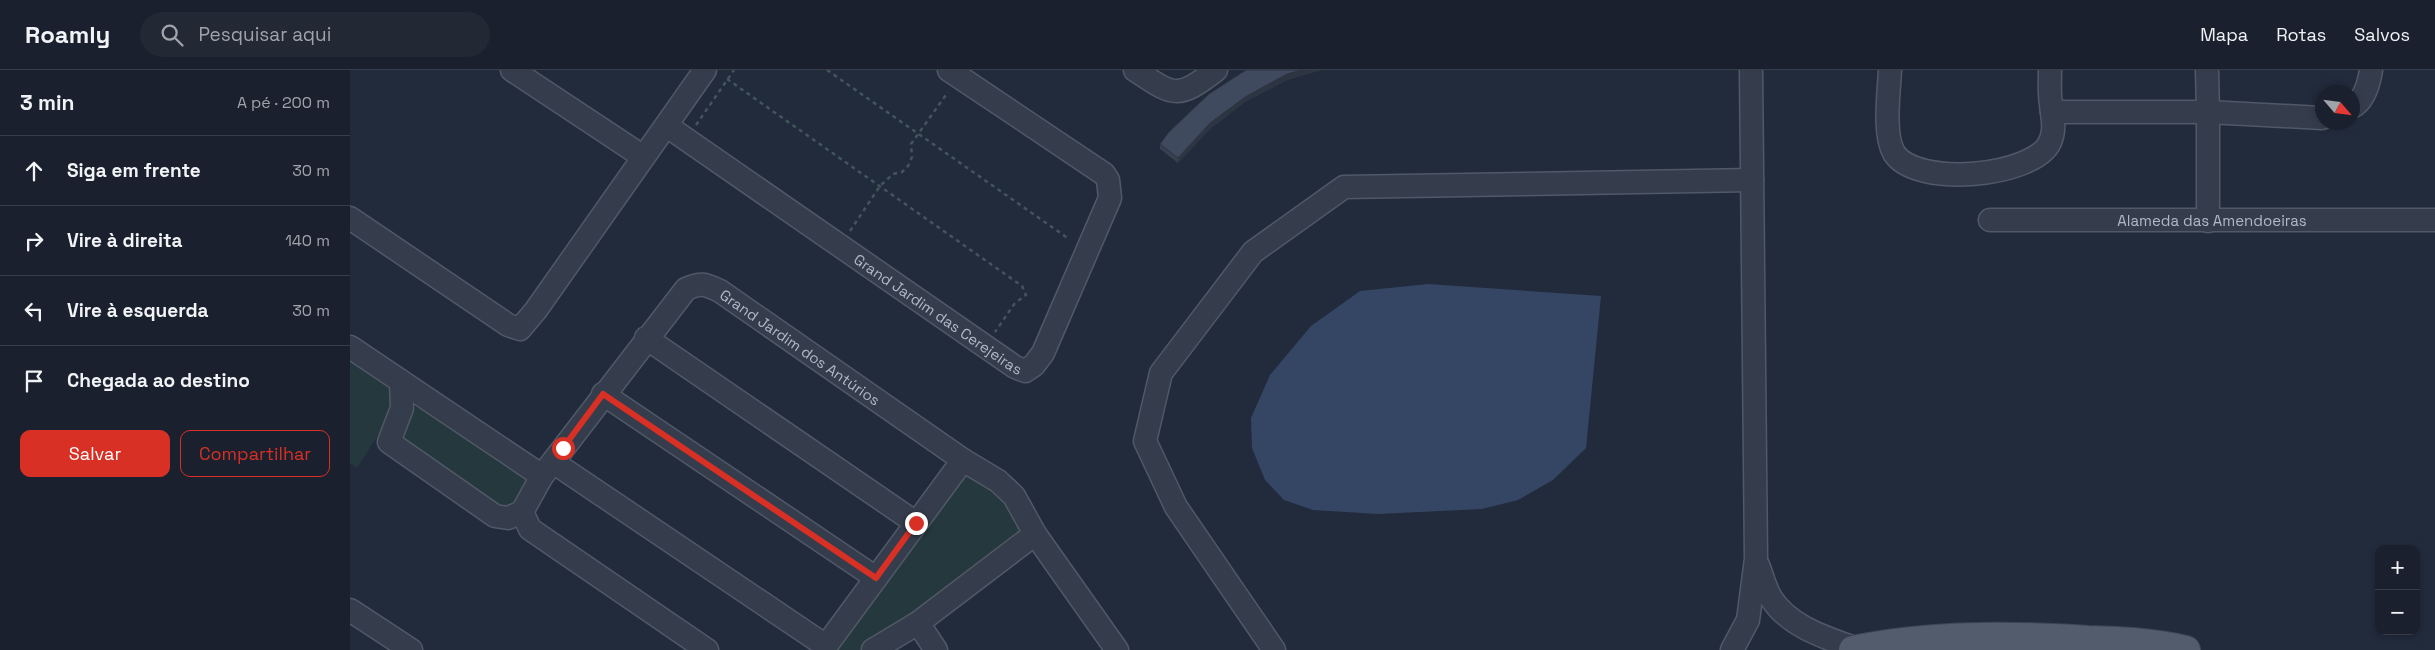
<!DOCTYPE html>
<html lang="pt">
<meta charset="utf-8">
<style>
body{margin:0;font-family:"Space Grotesk",sans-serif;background:#232835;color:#f1f3f6}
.controls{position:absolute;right:15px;bottom:15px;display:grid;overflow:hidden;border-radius:10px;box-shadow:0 2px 8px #0003}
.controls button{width:45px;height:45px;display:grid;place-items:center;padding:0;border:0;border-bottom:1px solid #383e49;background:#1a202d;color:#f1f3f6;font:25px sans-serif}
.compass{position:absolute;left:1965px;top:15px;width:45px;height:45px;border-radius:50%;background:#1a202d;box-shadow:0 2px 8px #0003;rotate:118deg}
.stop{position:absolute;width:15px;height:15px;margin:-11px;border:4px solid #d93025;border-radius:50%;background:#fff}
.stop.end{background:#d93025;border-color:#fff;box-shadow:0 1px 5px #0008}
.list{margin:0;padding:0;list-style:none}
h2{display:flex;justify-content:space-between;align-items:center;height:65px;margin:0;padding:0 20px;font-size:21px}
h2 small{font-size:16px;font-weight:400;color:#9fa3aa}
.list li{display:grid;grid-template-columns:32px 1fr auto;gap:15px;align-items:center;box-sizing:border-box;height:70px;padding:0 20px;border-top:1px solid #383e49}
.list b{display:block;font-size:19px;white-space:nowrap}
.list em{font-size:16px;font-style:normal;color:#9fa3aa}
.actions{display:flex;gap:10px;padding:15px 20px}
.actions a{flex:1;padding:11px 0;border:1px solid #d93025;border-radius:10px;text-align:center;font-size:18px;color:#d93025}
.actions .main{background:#d93025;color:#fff}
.icon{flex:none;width:28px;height:28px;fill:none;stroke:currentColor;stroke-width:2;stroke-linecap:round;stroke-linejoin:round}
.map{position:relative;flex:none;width:2085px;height:580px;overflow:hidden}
header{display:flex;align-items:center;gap:30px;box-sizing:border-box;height:70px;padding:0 25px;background:#1a202d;border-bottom:1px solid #383e49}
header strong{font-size:24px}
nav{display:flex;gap:28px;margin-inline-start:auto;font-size:18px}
.search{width:350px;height:45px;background:#232835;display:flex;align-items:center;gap:12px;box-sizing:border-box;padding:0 18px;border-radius:28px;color:#9fa3aa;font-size:19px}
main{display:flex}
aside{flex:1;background:#1a202d}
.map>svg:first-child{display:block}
.green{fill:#24383d}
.water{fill:#354564}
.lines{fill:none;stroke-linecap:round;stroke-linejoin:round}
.minor-casing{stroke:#515867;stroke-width:25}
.major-casing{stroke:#3f4655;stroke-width:30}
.path{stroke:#41555a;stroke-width:2.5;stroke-dasharray:4 4;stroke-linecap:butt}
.minor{stroke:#353d4c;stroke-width:22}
.major{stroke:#535c6c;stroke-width:28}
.wall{fill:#374051}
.shaded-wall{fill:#2d3442}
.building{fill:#404a5e;stroke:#2d3442}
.route{stroke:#d93025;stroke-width:6}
.labels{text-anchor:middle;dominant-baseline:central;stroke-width:4;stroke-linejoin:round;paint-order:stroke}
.street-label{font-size:15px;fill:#b1b8c8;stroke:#1b2231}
</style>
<header>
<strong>Roamly</strong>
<div class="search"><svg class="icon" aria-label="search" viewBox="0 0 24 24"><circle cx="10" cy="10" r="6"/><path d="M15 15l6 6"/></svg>Pesquisar aqui</div>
<nav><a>Mapa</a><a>Rotas</a><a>Salvos</a></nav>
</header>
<main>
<aside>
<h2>3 min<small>A pé · 200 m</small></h2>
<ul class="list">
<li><svg class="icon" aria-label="ahead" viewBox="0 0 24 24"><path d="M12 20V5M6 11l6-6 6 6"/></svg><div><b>Siga em frente</b></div><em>30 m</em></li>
<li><svg class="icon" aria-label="right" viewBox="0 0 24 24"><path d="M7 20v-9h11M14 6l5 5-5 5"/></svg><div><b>Vire à direita</b></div><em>140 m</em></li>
<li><svg class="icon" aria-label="left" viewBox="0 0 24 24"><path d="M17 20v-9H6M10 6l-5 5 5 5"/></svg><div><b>Vire à esquerda</b></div><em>30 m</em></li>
<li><svg class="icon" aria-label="arrive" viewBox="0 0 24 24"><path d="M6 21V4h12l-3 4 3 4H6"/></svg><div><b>Chegada ao destino</b></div></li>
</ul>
<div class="actions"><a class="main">Salvar</a><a>Compartilhar</a></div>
</aside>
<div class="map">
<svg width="2085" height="580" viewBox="0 0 2085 580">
<rect width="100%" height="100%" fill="#222b3c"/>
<path class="green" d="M 0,285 L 40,312 L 47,336 L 7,398 L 0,393 Z
M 69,337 L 173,404 L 177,410 C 172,430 171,432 151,439 L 52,369 L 63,339 Z
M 616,401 L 659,426 L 672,465 L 665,477 L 510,580 L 486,580 Z"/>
<path class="water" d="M 1078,214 L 1251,226 L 1236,378 L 1203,410 L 1168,430 L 1132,439 L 1028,444 L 963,440 L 934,430 L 915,410 L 902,378 L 901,348 L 920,305 L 961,256 L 1010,221 Z"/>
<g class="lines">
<defs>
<g id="minor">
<path d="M 162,0 L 292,86"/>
<path d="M 785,0 C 824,26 827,30 866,0"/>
<path d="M 1540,0 C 1539,22 1533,64 1544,83 C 1566,118 1684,107 1700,72 C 1706,58 1702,48 1701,34 C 1699,23 1700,11 1700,0"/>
<path d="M 2002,37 C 2015,30 2019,13 2021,0"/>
<path d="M 1702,42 L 1858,42 L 1857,0"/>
<path id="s1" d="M 317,56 L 665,297 L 675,301 L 684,295 L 693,283 L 760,128 L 758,110 L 754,104 L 599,0"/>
<path d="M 0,148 L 158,255 L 170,259 L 186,240 L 355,0"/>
<path id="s2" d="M 1640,150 L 2085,150"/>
<path d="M 1858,151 L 1858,42 L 1972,48"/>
<path d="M 296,268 L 566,453"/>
<path id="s3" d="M 0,277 L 192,406 L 336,219 C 352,212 355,214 370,221 L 613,390 L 648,411 L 664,426 L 685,464 L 767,580"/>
<path d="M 51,312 L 52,338 L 39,372 L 145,446 L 158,448 L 172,442"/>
<path d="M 253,324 L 526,508"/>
<path d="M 203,392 L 476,576"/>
<path d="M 172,442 L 180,459 L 357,580"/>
<path d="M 172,442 L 192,406"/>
<path d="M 1408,495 C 1412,505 1415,518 1421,528 C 1439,557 1477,568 1507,579"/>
<path d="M 0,540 L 61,580"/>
<path d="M 568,553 L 586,580"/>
<path d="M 473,580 L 613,390"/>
<path d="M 523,580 L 568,553 L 685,464"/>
<path d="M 924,580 L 826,437 L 795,371 L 811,303 L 903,182 L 994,117 L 1402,110"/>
<path d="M 1382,580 L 1398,550 L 1406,489 L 1401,0"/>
</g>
<path id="major" d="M 1503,580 C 1579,564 1660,565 1738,570 C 1771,571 1804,572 1836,580"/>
</defs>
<use href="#minor" class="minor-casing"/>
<use href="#major" class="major-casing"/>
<path class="path" d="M 477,0 L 719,169
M 377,9 L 672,216 L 676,225 L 665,233 L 645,262
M 346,55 L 384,0
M 500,161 L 530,116 L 543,104 L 552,102 L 558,96 L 562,87 L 561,74 L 598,22"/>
<use href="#minor" class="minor"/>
<use href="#major" class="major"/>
</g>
<path class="wall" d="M 896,0 L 971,0 L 937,10 L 895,32 L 860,59 L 828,93 L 810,79 L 810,74 Z"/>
<path class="shaded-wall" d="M 952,0 L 971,0 L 937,10 L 895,32 L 860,59 L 828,93 L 828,88 L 860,53 L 895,27 L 937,4 Z"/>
<path class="building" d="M 896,0 L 952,0 L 937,4 L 895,27 L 860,53 L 828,88 L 810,74 L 819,62 L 859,24 Z"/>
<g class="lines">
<path class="route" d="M 213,378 L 253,324 L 526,508 L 566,453"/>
</g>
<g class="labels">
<g class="street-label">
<text stroke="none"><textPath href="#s2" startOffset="222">Alameda das Amendoeiras</textPath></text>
<text stroke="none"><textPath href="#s1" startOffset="330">Grand Jardim das Cerejeiras</textPath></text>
<text stroke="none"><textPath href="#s3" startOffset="601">Grand Jardim dos Antúrios</textPath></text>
</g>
</g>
</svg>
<div class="controls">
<button>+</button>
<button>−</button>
</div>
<svg class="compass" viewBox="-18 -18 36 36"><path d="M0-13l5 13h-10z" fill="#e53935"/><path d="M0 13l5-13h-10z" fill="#9fa3aa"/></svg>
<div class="stop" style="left:213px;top:378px"></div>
<div class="stop end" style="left:566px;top:453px"></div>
</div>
</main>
